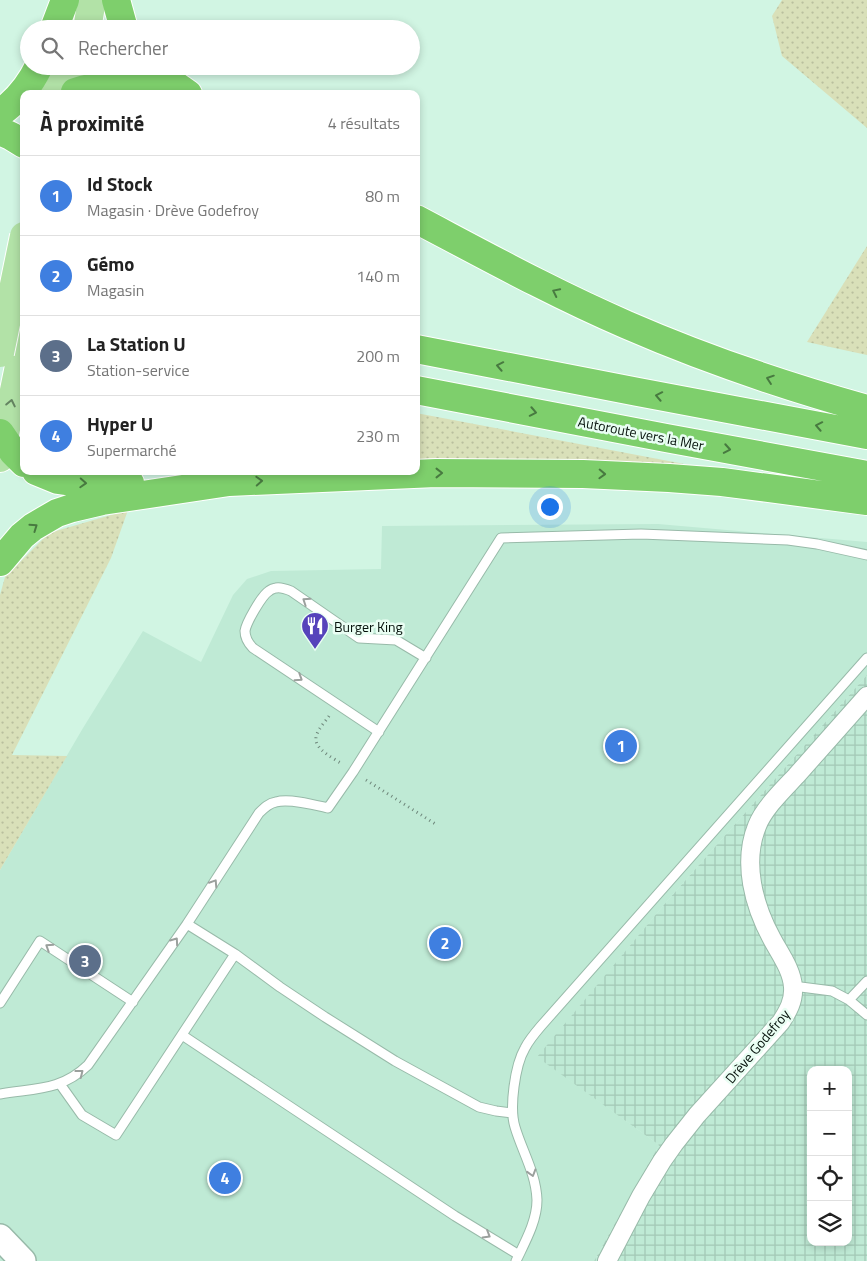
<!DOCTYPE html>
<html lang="fr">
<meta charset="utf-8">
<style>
body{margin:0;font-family:"Titillium Web",sans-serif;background:#f6f6f6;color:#222}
.controls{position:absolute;right:15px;bottom:15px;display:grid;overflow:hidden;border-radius:10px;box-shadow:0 2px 8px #0003}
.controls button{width:45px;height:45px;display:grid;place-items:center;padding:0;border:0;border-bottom:1px solid #e0e0e0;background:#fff;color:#222;font:25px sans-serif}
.you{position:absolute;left:549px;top:506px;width:18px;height:18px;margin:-12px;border:4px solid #fff;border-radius:50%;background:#1a73e8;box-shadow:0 0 0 8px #1a73e833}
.badge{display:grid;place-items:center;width:32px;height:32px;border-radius:50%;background:#db2777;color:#fff;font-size:16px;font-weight:700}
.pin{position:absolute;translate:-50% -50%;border:2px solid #fff;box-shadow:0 1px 5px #0006}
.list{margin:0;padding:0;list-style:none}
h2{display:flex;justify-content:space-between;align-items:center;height:65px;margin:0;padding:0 20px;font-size:21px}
h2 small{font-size:16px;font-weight:400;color:#767676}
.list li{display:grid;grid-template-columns:32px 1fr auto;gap:15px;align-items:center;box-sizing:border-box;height:80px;padding:0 20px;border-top:1px solid #e0e0e0}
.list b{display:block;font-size:19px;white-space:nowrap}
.list p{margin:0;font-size:16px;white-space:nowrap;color:#767676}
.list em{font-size:16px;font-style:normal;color:#767676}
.icon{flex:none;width:28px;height:28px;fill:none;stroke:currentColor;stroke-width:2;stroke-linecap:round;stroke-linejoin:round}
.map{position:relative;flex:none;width:867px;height:1261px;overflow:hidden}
.search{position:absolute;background:#fff;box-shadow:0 2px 8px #0003;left:20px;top:20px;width:400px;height:55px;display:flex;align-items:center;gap:12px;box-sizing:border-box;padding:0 18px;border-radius:28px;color:#767676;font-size:19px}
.panel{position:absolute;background:#fff;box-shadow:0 2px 8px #0003;left:20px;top:90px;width:400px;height:385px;border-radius:10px}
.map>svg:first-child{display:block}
.built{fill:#bfead5}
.industrial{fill:url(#industrial-grid);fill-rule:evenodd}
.grass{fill:url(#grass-dots)}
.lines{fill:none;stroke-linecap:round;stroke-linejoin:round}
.lane-casing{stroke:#98baa9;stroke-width:11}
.street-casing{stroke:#98baa9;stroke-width:20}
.secondary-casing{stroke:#98baa9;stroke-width:28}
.primary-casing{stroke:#fff;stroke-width:30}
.highway-casing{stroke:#fff;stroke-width:30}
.path{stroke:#6e877b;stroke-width:3;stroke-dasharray:1 4;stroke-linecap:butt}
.lane{stroke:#fff;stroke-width:9}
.street{stroke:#fff;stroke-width:18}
.secondary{stroke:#fff;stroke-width:25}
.primary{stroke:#b2e2a7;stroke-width:28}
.highway{stroke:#7ecf6c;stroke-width:28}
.primary-bridge-casing{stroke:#fff;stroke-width:30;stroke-linecap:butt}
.primary-bridge{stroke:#b2e2a7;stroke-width:28}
.oneway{stroke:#487a40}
.oneway2{stroke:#648461}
.oneway3{stroke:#9ba09d}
.labels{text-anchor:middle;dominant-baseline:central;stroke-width:5;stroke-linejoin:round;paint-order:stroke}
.street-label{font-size:14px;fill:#05110b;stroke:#e9fef3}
.poi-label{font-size:14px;fill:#05110b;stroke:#e9fef3;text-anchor:start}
</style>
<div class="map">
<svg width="867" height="1261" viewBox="0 0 867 1261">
<defs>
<pattern id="industrial-grid" width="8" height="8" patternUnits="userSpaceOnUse" patternTransform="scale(1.25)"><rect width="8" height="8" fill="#bfead5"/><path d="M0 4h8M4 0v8" fill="none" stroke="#a3c8b6"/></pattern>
<pattern id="grass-dots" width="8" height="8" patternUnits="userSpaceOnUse" patternTransform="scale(1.25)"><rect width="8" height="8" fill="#d9e0b9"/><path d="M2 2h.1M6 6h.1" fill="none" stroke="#b9bf9e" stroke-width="1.8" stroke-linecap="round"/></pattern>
</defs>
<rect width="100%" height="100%" fill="#d1f5e3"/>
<path class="built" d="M 658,524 L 867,542 L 867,675 L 668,900 L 538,1057 L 659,1145 L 594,1261 L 0,1261 L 0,870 L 83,728 L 143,631 L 201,662 L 233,595 L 247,579 L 271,571 L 381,569 L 382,526 Z"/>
<path class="industrial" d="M 867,675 L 867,1261 L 594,1261 L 659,1145 L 537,1057 L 668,900 ZM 811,1070 L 848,1070 L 848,1242 L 811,1242 Z"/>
<path class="grass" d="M 782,0 L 867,0 L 867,128 L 782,56 L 772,16 Z
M 867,246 L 867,355 L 807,342 Z
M 416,413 L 716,470 L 416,463 Z
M 128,510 L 111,558 L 12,755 L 67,756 L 0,870 L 0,595 L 5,577 L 49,533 Z"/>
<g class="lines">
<defs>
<path id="lane" d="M 379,732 L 253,648 C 249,644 245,638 245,631 C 246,623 262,595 269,591 C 270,590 274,588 276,588 C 281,587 286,589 291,591 L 359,638 L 396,640 L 426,658
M 187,924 L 235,954 L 280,987 L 325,1017 L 395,1061 L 479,1107 L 496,1111 L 512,1113
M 793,986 L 832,991 L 849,1000 L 867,1015
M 849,1000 L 867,981
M 0,1003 L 40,941 L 133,1002
M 182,1035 L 455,1216 L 519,1255
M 60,1084 L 82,1115 L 116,1135 L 235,954
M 0,1094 C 35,1088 61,1091 88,1065 L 187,924 L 259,813 C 264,808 269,803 276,802 C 289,798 315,805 328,808 L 353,772 L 501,538 L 641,534 L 788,540 L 817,544 L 867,555
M 516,1261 C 525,1242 537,1221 537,1200 C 536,1173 522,1151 515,1127 C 509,1108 515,1065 525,1048 C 529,1040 535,1033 541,1026 L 867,658"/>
<path id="street" d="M 607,1261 L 641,1196 L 662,1161 L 674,1144 L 697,1115 L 781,1022 C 788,1011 794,1001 793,987 C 792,970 780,954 772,939 C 754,906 742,863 757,826 C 764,808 783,790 796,776 C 820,749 843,723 867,696"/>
<path id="secondary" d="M 0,1237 L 23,1261"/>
<path id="primary" d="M 87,29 L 92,0
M 53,94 L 59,66
M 74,94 L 80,66
M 0,458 L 24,342"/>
<path id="highway" d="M 116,0 L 124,29
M 54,29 L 65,0
M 149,66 L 161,75 L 188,94
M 75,92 C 103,83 125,83 153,94
M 0,113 C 17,101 30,85 39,66
M 0,131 L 11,136 L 24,144
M 416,219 C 486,256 555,294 627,325 C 705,359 785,386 867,409
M 416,349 L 638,392 L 867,435
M 416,390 L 666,438 L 867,475
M 0,433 L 13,452 L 24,463
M 36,471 L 58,480 L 72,482 L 130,483
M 0,562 L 22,536 L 33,527 L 57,513 L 72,508 L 102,501 L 229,482 L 436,473 L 583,474 L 669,478 L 722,482 L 867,501"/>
</defs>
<use href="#lane" class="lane-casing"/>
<use href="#street" class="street-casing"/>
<use href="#secondary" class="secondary-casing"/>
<use href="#primary" class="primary-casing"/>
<use href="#highway" class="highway-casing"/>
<path class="path" d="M 329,716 C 325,722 319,728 317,734 C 311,748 332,757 342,764
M 366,780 L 437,825"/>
<use href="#lane" class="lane"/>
<use href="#street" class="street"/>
<use href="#secondary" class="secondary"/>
<use href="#primary" class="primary"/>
<use href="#highway" class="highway"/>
<defs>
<path id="primary-bridge" d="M 0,353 L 24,236"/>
</defs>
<use href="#primary-bridge" class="primary-bridge-casing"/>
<use href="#primary-bridge" class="primary-bridge"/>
</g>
<defs><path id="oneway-chevron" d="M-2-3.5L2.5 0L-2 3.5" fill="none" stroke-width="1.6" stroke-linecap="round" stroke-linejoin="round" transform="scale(1.25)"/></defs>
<g class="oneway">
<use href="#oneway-chevron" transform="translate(556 292) rotate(-154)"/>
<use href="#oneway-chevron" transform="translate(500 366) rotate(-169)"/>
<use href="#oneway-chevron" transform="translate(770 379) rotate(-161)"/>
<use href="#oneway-chevron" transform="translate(659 396) rotate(-169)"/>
<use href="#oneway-chevron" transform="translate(533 412) rotate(11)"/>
<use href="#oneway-chevron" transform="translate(819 426) rotate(-169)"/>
<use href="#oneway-chevron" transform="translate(727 449) rotate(10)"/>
<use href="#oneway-chevron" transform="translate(439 473)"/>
<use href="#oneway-chevron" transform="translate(602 474) rotate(2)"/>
<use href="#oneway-chevron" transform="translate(259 481) rotate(-3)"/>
<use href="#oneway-chevron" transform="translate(83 483) rotate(3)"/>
<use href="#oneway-chevron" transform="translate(34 527) rotate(-35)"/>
</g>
<use class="oneway2" href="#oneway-chevron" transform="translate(11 403) rotate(-78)"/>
<g class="oneway3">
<use href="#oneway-chevron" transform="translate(306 601) rotate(-146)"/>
<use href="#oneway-chevron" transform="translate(299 678) rotate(33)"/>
<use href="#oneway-chevron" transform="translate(214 883) rotate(-57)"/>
<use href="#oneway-chevron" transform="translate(175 941) rotate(-55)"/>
<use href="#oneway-chevron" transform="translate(49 947) rotate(-147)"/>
<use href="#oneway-chevron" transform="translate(80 1073) rotate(-38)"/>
<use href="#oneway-chevron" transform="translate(532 1173) rotate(73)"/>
<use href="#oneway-chevron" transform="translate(487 1235) rotate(31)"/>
</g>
<defs>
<symbol id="restaurant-pin" viewBox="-11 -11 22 30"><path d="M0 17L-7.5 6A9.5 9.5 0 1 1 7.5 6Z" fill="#5643bb" stroke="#e9fef3"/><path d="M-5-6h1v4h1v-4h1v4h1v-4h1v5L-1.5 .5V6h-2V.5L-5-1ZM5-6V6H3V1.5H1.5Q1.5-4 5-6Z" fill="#fff"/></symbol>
</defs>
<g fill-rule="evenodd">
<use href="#restaurant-pin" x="299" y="610" width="32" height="43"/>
</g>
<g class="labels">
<g class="street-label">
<text transform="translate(641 433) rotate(11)">Autoroute vers la Mer</text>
<text transform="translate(757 1046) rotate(-50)">Drève Godefroy</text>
</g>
<g class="poi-label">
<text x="334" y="626">Burger King</text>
</g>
</g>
</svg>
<div class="controls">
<button>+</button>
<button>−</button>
<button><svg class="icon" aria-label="locate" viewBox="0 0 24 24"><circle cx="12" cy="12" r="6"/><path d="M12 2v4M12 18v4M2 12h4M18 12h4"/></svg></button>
<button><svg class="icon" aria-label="layers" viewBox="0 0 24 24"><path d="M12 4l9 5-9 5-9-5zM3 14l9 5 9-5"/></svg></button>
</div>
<div class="you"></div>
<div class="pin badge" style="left:621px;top:746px;background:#3f7fe0">1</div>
<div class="pin badge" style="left:445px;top:943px;background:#3f7fe0">2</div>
<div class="pin badge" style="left:85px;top:961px;background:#5c6f8a">3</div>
<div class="pin badge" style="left:225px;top:1178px;background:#3f7fe0">4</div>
<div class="search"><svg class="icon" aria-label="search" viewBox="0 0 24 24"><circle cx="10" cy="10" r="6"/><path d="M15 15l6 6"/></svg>Rechercher</div>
<section class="panel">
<h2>À proximité<small>4 résultats</small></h2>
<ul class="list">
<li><span class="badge" style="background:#3f7fe0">1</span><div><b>Id Stock</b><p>Magasin · Drève Godefroy</p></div><em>80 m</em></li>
<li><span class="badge" style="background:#3f7fe0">2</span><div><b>Gémo</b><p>Magasin</p></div><em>140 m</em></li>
<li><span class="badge" style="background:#5c6f8a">3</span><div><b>La Station U</b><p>Station-service</p></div><em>200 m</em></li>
<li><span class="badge" style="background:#3f7fe0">4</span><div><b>Hyper U</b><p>Supermarché</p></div><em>230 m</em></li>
</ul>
</section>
</div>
